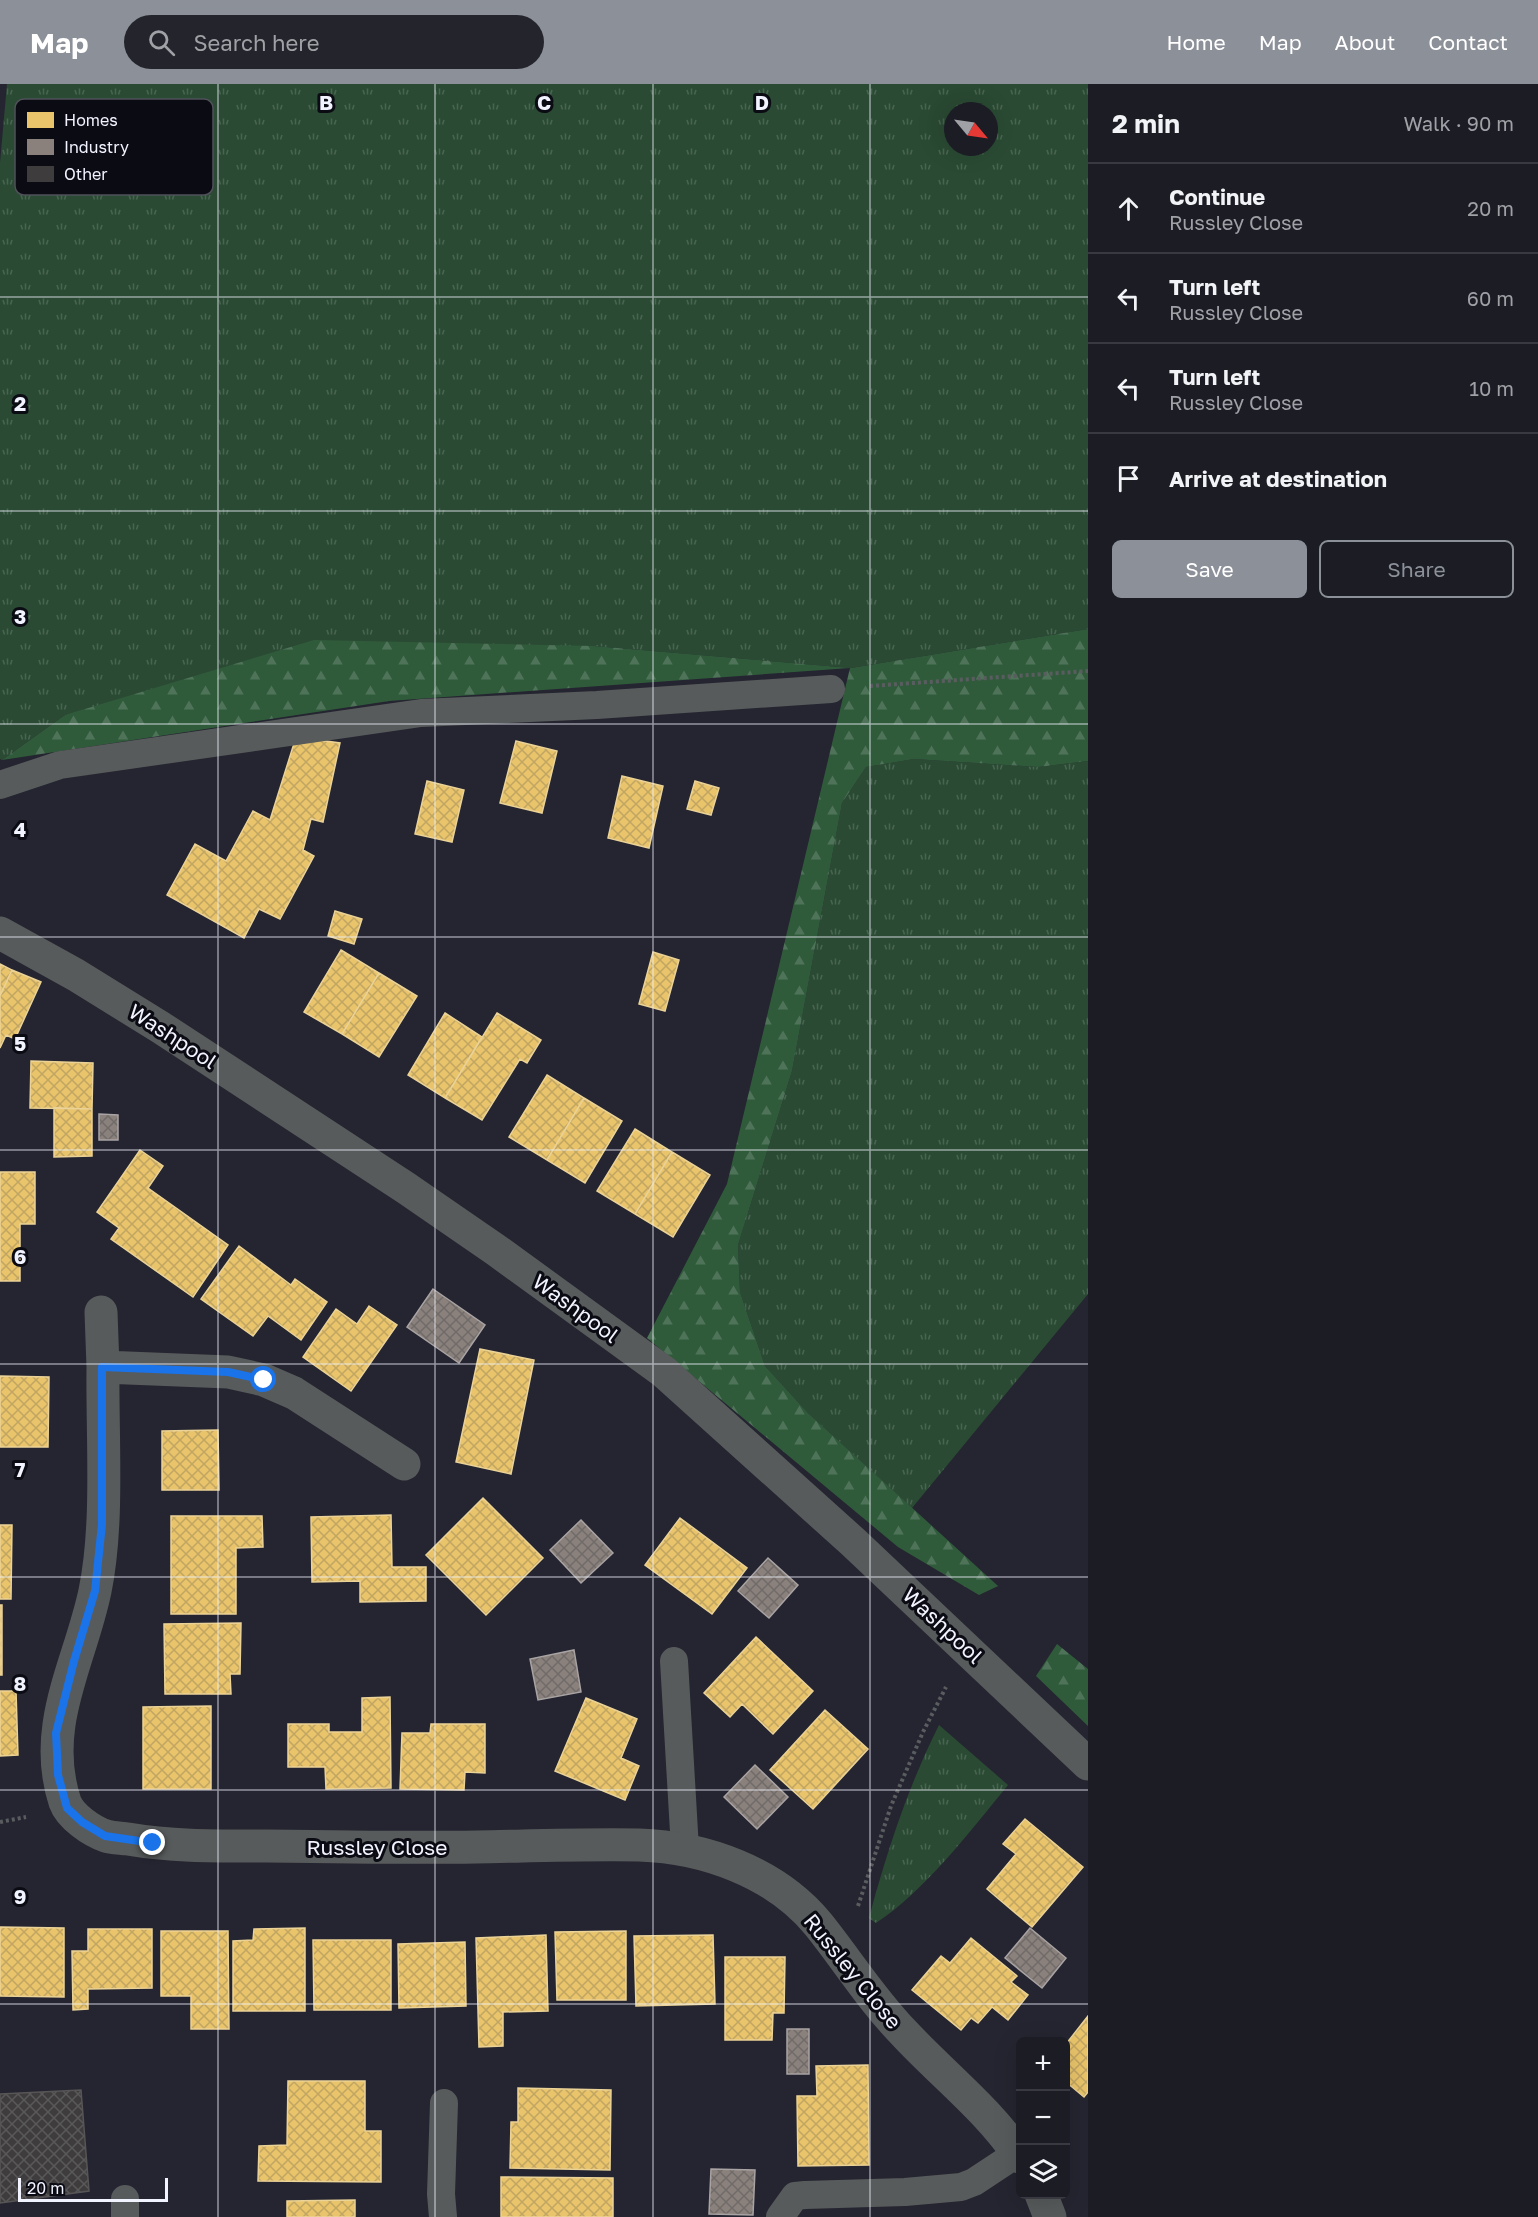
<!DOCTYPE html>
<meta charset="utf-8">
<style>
body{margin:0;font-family:"Golos Text",sans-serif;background:#24252c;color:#f1f3f6}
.controls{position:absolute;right:18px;bottom:18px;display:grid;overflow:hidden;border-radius:9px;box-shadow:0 6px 24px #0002}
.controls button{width:54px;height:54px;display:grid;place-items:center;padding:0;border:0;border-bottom:2px solid #393a41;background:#1b1c24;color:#f1f3f6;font:30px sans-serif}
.compass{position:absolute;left:944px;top:18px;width:54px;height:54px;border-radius:50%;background:#1b1c24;box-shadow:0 6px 24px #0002;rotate:119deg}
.scale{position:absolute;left:18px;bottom:15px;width:150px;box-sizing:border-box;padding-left:6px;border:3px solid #f1f3fe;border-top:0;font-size:16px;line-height:21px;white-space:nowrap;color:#f1f3fe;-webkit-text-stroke:4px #0b0b14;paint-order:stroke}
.stop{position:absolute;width:18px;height:18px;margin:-14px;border:4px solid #1a73e8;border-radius:50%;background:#fff}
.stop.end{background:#1a73e8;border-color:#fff;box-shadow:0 2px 6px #0008}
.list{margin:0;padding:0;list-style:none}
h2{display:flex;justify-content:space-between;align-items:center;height:78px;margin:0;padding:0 24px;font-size:26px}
h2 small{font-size:20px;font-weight:400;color:#a0a1a6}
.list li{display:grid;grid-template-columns:39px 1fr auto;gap:18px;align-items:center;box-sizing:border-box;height:90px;padding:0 24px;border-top:2px solid #393a41}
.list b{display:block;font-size:22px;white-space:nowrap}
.list p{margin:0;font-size:20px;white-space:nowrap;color:#a0a1a6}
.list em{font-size:20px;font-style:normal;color:#a0a1a6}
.actions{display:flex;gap:12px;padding:18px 24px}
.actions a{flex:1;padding:14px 0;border:2px solid #8c9099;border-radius:9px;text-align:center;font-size:21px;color:#8c9099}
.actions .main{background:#8c9099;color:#fff}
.icon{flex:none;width:33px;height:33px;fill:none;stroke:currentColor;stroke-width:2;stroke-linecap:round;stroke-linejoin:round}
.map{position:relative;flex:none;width:1088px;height:2133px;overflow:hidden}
header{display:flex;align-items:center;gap:36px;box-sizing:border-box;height:84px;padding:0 30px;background:#8c9099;color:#fff}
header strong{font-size:28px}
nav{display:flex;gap:33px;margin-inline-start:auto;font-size:21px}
.search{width:420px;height:54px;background:#24252c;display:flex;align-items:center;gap:15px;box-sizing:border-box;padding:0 21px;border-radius:33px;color:#a0a1a6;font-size:22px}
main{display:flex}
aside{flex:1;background:#1b1c24}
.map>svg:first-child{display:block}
.grass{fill:url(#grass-tufts);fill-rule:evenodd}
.forest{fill:url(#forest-firs)}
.homes{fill:url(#homes-cross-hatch);stroke:#ebd296;stroke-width:1.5}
.industry{fill:url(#industry-cross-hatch);stroke:#a9a3a3;stroke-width:1.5}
.building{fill:url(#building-cross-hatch);stroke:#585556;stroke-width:1.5}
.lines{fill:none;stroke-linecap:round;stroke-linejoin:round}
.path{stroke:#5a5d60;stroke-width:4;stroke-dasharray:3 3;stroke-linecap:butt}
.service{stroke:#585b5b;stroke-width:28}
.minor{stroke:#585b5b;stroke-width:33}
.tertiary{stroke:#585b5b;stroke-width:33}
.route{stroke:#1a73e8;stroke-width:8}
.grid{fill:none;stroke:#f1f3fe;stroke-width:1.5;stroke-opacity:0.55}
.labels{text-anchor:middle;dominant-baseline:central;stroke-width:6;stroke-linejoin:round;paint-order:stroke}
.street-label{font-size:21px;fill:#f1f3fe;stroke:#0b0b14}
.key{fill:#0b0b14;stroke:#50515a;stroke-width:1.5}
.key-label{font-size:16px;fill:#f1f3fe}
.grid-label{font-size:20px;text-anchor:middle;font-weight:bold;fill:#f1f3fe;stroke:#0b0b14;stroke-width:6;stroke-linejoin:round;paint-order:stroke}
</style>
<header>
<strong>Map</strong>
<div class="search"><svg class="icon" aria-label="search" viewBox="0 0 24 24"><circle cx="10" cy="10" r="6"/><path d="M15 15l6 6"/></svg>Search here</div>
<nav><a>Home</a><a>Map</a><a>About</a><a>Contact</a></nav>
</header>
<main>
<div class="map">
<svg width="1088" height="2133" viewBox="0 0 1088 2133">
<defs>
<pattern id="grass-tufts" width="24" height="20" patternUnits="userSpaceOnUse" patternTransform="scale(1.5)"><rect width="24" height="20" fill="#2a4a33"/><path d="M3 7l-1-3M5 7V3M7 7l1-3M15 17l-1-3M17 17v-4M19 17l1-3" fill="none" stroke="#496552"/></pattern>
<pattern id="forest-firs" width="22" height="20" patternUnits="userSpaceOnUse" patternTransform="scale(1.5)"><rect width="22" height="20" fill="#305b3b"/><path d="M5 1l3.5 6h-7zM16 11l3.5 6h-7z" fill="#4e7358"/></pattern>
<pattern id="homes-cross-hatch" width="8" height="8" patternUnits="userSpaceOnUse" patternTransform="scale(1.5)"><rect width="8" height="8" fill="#e9c46a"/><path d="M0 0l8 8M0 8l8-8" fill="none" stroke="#c1a562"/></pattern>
<pattern id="industry-cross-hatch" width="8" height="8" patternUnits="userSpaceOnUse" patternTransform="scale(1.5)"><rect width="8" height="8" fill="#8a817c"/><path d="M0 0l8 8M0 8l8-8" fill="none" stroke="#706b69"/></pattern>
<pattern id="building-cross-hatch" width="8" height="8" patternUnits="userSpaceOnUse" patternTransform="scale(1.5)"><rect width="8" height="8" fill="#3e3c3d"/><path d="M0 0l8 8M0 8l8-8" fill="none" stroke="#5a595a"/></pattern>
</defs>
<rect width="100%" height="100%" fill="#242530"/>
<path class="grass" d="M 7,0 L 1088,0 L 1088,545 L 851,584 L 594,562 L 65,631 L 2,676 L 0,675 L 0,79 ZM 953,27 L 989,27 L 989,63 L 953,63 Z
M 914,675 L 1038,683 L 1088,677 L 1088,1210 L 912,1424 L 808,1329 L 765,1282 L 740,1208 L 738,1161 L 792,987 L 842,719 L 866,683 Z
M 939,1641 L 1008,1701 C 972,1745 924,1808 876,1839 L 869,1834 C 887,1767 908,1703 939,1641 Z"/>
<path class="forest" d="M 1088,545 L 1088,677 L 1038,683 L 914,675 L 866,683 L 842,719 L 792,987 L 738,1161 L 740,1208 L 765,1282 L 808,1329 L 998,1502 L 979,1511 L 898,1463 L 647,1254 L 727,1100 L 850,584 L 389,617 L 2,676 L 65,631 L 314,556 L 594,562 L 851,584 Z
M 1057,1560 L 1088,1585 L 1088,1642 L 1036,1592 Z"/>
<path class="homes" d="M 296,653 L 340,659 L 323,738 L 311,735 L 303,766 L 314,772 L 280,835 L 259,825 L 244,854 L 167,811 L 195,760 L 226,777 L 253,727 L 270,736 Z
M 516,657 L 557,667 L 542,729 L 500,719 Z
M 622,692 L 663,702 L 649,764 L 608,754 Z
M 427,697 L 464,706 L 452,758 L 415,750 Z
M 695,697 L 719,704 L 711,731 L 687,725 Z
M 335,827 L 362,835 L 354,860 L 328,852 Z
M 341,866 L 379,889 L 342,950 L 304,928 Z
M 653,868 L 679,876 L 665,927 L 639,920 Z
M 0,880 L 12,886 L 0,912 Z
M 12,886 L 41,898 L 15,955 L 6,951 L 0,964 L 0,912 Z
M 379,889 L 417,912 L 379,973 L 342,950 Z
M 445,929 L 482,953 L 445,1014 L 408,991 Z
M 497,929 L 541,956 L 527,979 L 520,975 L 482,1036 L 445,1014 Z
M 31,977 L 93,979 L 92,1025 L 30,1024 Z
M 547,991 L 584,1014 L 547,1076 L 509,1053 Z
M 584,1014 L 622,1037 L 585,1099 L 547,1076 Z
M 54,1024 L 92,1025 L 92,1072 L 54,1073 Z
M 635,1045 L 672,1068 L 635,1130 L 597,1107 Z
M 140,1066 L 163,1082 L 148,1104 L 228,1161 L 193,1213 L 111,1155 L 119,1144 L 97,1128 Z
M 672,1068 L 710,1091 L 673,1153 L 635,1130 Z
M 0,1088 L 35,1088 L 35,1140 L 20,1140 L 20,1197 L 0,1197 Z
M 239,1162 L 291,1201 L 295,1195 L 327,1218 L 301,1256 L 268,1232 L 253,1252 L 201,1215 Z
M 369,1222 L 397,1241 L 351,1307 L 303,1273 L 336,1225 L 357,1240 Z
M 480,1265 L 534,1276 L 511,1390 L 456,1378 Z
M 0,1292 L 49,1293 L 48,1363 L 0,1363 Z
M 218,1346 L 219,1406 L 162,1406 L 162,1347 Z
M 483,1414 L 543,1474 L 486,1531 L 426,1471 Z
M 391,1431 L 392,1483 L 426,1483 L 426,1517 L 360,1518 L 360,1497 L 312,1498 L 311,1433 Z
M 171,1432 L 262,1432 L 263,1463 L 236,1464 L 236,1530 L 171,1530 Z
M 680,1434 L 747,1484 L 712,1530 L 645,1481 Z
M 0,1441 L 12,1441 L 11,1515 L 0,1515 Z
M 0,1521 L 2,1521 L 2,1591 L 0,1591 Z
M 241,1539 L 240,1590 L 230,1590 L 231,1610 L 165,1610 L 164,1540 Z
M 756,1553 L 813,1607 L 773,1650 L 742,1620 L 730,1633 L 704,1609 Z
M 0,1607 L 16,1607 L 18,1671 L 0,1672 Z
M 390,1613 L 391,1704 L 326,1705 L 325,1683 L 288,1683 L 288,1640 L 329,1640 L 329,1648 L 362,1648 L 362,1614 Z
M 586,1614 L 637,1635 L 621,1674 L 639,1682 L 625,1716 L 555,1687 Z
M 211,1622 L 211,1705 L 143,1705 L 143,1623 Z
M 825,1626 L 868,1665 L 813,1725 L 770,1686 Z
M 431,1640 L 485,1640 L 485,1689 L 465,1688 L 464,1706 L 400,1705 L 402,1649 L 430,1649 Z
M 1025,1735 L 1083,1783 L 1032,1843 L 987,1805 L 1016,1770 L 1003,1760 Z
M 0,1843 L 64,1844 L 64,1913 L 0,1912 Z
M 305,1844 L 305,1927 L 233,1927 L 233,1857 L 253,1856 L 254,1845 Z
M 88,1845 L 152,1845 L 152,1904 L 88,1905 L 88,1925 L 73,1926 L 72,1867 L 88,1867 Z
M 161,1847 L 228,1847 L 229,1945 L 191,1945 L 191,1912 L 161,1912 Z
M 626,1847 L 626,1916 L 557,1916 L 555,1848 Z
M 546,1851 L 548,1927 L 503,1928 L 503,1962 L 479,1963 L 476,1854 Z
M 713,1851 L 715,1920 L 636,1922 L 634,1852 Z
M 971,1854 L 1017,1892 L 1011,1898 L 1028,1911 L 1008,1936 L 992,1923 L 978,1939 L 971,1934 L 961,1946 L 912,1906 L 941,1872 L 950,1879 Z
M 313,1856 L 391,1856 L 391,1926 L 314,1926 Z
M 465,1858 L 466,1922 L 399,1924 L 398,1860 Z
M 725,1873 L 785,1873 L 784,1929 L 773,1929 L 772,1956 L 725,1956 Z
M 1088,1932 L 1088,2008 L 1084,2013 L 1066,1998 L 1066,1960 Z
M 868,1981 L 869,2081 L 798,2082 L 797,2012 L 817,2012 L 816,1982 Z
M 288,1997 L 365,1997 L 365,2047 L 381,2047 L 381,2098 L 258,2097 L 259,2062 L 287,2061 Z
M 518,2004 L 611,2006 L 610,2086 L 510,2084 L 511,2038 L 518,2038 Z
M 501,2093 L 613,2094 L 613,2133 L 501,2133 Z
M 355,2116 L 355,2133 L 287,2133 L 287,2117 Z"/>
<path class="industry" d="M 99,1030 L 118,1031 L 118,1056 L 99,1056 Z
M 433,1205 L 485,1241 L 459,1279 L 407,1243 Z
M 581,1436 L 613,1469 L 581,1499 L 550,1466 Z
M 768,1474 L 798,1501 L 769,1534 L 738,1507 Z
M 574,1566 L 581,1608 L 538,1616 L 530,1575 Z
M 755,1681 L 788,1713 L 757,1745 L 724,1713 Z
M 1030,1844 L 1066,1874 L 1042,1904 L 1005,1874 Z
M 787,1945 L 809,1945 L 809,1990 L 787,1990 Z
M 711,2085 L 755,2086 L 753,2131 L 709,2130 Z"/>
<path class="building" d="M 81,2006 L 89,2107 L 0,2119 L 0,2010 Z"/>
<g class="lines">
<path class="path" d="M 870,602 L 1088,587
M 0,1738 L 26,1733
M 858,1822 L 891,1722 L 923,1648 L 946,1603"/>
<path class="service" d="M 0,701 L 60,681 L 421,629 L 597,621 L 831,605
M 674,1577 L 685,1765
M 125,2133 L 125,2115
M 443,2133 L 441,2110 L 444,2019
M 780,2133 L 795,2112 L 805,2111 L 905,2108 L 961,2103 L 974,2098 L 1018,2069"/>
<path class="minor" d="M 101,1228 L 103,1283
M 404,1380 L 294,1309 L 264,1296 L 228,1288 L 103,1283 C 102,1353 109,1439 95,1507 C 80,1579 40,1642 65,1718 C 70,1732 91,1747 106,1752 C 112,1754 121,1754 128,1755 C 174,1763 221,1762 267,1762 C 337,1763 407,1764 476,1763 C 530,1762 585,1760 639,1761 C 704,1763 775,1788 818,1840 C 847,1876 871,1915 904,1949 C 942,1990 989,2026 1020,2073
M 1041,2110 L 1050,2133"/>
<path class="tertiary" d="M 0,849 L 76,891 L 160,943 L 406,1104 L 496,1166 L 664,1288 L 853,1458 L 1088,1680"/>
</g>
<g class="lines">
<path class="route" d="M 153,1759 L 105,1752 L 82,1738 L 67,1724 L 58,1691 L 56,1649 L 74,1577 L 95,1507 L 102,1440 L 102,1283 L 228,1288 L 264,1296"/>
</g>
<path class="grid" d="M 218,0 L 218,2133M 435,0 L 435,2133M 653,0 L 653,2133M 870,0 L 870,2133M 0,213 L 1088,213M 0,427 L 1088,427M 0,640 L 1088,640M 0,853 L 1088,853M 0,1066 L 1088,1066M 0,1280 L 1088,1280M 0,1493 L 1088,1493M 0,1706 L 1088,1706M 0,1920 L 1088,1920"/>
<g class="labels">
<g class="street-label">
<text transform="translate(173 952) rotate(33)">Washpool</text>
<text transform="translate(576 1224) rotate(36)">Washpool</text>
<text transform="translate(943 1541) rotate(43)">Washpool</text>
<text x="377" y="1763">Russley Close</text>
<text transform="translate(853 1887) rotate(51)">Russley Close</text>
</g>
</g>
<rect x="15" y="15" width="198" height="96" rx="9" class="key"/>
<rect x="27" y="28" width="27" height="16" fill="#e9c46a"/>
<rect x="27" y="55" width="27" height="16" fill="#8a817c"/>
<rect x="27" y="82" width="27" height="16" fill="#3e3c3d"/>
<g class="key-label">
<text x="64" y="42">Homes</text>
<text x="64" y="69">Industry</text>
<text x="64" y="96">Other</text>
</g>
<g class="grid-label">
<text x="326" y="26">B</text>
<text x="544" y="26">C</text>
<text x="762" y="26">D</text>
<text x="20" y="327">2</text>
<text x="20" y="540">3</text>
<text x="20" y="753">4</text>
<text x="20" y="967">5</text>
<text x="20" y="1180">6</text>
<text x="20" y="1393">7</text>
<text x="20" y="1607">8</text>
<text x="20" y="1820">9</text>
</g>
</svg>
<div class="controls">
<button>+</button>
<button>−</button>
<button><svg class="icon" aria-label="layers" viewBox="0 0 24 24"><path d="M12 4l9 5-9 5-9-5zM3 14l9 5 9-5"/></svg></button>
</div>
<svg class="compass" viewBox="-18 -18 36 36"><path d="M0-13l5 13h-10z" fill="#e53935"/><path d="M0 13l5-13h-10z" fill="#a0a1a6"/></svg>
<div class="scale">20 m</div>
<div class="stop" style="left:264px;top:1296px"></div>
<div class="stop end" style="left:153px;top:1759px"></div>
</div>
<aside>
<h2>2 min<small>Walk · 90 m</small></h2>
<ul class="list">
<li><svg class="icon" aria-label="ahead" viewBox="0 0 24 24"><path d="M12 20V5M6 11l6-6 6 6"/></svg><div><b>Continue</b><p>Russley Close</p></div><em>20 m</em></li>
<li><svg class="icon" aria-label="left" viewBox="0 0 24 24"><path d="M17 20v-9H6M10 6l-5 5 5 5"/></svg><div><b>Turn left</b><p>Russley Close</p></div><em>60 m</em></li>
<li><svg class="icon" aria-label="left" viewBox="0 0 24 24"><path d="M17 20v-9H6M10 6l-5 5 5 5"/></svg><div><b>Turn left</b><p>Russley Close</p></div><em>10 m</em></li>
<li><svg class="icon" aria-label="arrive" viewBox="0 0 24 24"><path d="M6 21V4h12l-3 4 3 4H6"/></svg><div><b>Arrive at destination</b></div></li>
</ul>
<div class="actions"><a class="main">Save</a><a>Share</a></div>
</aside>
</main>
